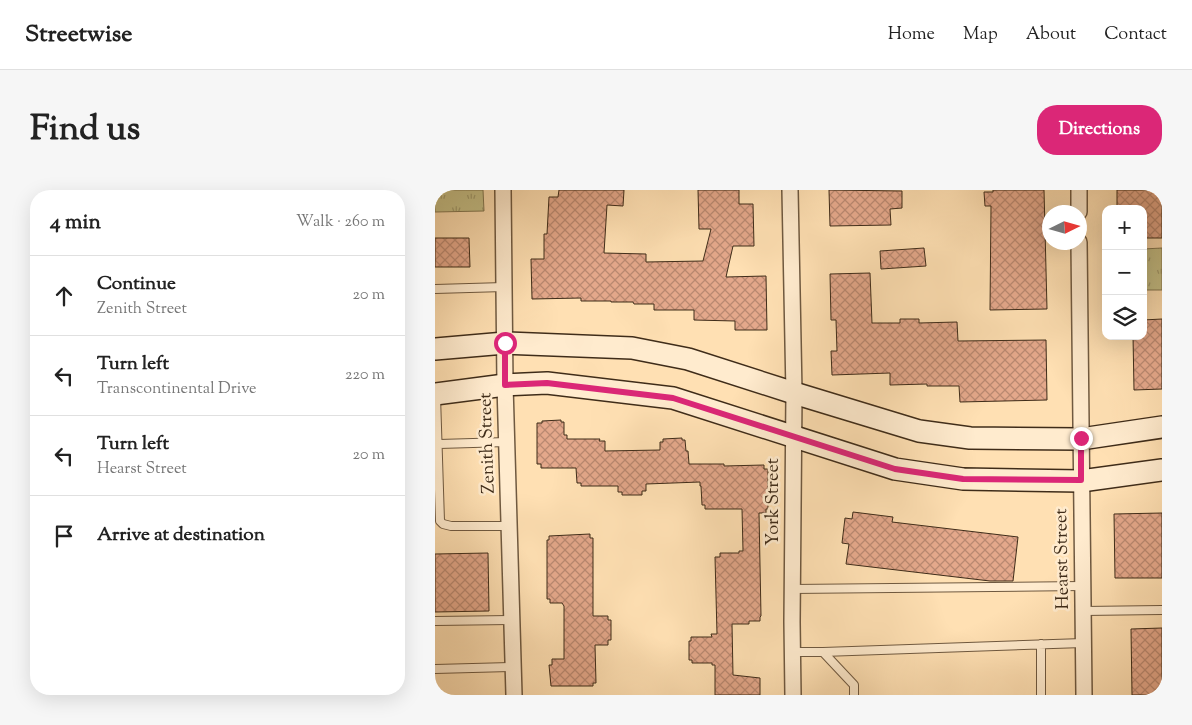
<!DOCTYPE html>
<meta charset="utf-8">
<style>
body{margin:0;font-family:"Sorts Mill Goudy",serif;background:#f6f6f6;color:#222}
.controls{position:absolute;right:15px;top:15px;display:grid;overflow:hidden;border-radius:10px;box-shadow:0 5px 20px #0002}
.controls button{width:45px;height:45px;display:grid;place-items:center;padding:0;border:0;border-bottom:1px solid #e0e0e0;background:#fff;color:#222;font:25px sans-serif}
.compass{position:absolute;left:607px;top:15px;width:45px;height:45px;border-radius:50%;background:#fff;box-shadow:0 5px 20px #0002;rotate:85deg}
.stop{position:absolute;width:15px;height:15px;margin:-11px;border:4px solid #db2777;border-radius:50%;background:#fff}
.stop.end{background:#db2777;border-color:#fff;box-shadow:0 1px 5px #0008}
.list{margin:0;padding:0;list-style:none}
h2{display:flex;justify-content:space-between;align-items:center;height:65px;margin:0;padding:0 20px;font-size:21px}
h2 small{font-size:16px;font-weight:400;color:#767676}
.list li{display:grid;grid-template-columns:32px 1fr auto;gap:15px;align-items:center;box-sizing:border-box;height:80px;padding:0 20px;border-top:1px solid #e0e0e0}
.list b{display:block;font-size:19px;white-space:nowrap}
.list p{margin:0;font-size:16px;white-space:nowrap;color:#767676}
.list em{font-size:16px;font-style:normal;color:#767676}
.icon{flex:none;width:28px;height:28px;fill:none;stroke:currentColor;stroke-width:2;stroke-linecap:round;stroke-linejoin:round}
.map{position:relative;flex:none;width:727px;height:505px;overflow:hidden;border-radius:20px}
header{display:flex;align-items:center;gap:30px;box-sizing:border-box;height:70px;padding:0 25px;background:#fff;border-bottom:1px solid #e0e0e0}
header strong{font-size:24px}
nav{display:flex;gap:28px;margin-inline-start:auto;font-size:18px}
.intro{display:flex;align-items:center;justify-content:space-between;box-sizing:border-box;height:120px;padding:0 30px}
h1{margin:0;font-size:35px}
.button{padding:12px 22px;border-radius:20px;background:#db2777;color:#fff;font-size:18px;font-weight:700}
main{display:flex;gap:30px;padding:0 30px}
aside{flex:1;background:#fff;border-radius:20px;box-shadow:0 5px 20px #0002}
.map>svg:first-child{display:block}
.grass{fill:url(#grass-tufts);stroke:#827651}
.building{fill:url(#building-cross-hatch);stroke:#3f2c19}
.lines{fill:none;stroke-linecap:round;stroke-linejoin:round}
.lane-casing{stroke:#6f5940;stroke-width:10}
.street-casing{stroke:#6f5940;stroke-width:18}
.secondary-casing{stroke:#3f2c19;stroke-width:24}
.lane{stroke:#ffebce;stroke-width:8}
.street{stroke:#ffebce;stroke-width:15}
.secondary{stroke:#ffebce;stroke-width:21}
.route{stroke:#db2777;stroke-width:6}
.labels{text-anchor:middle;dominant-baseline:central;stroke-width:5;stroke-linejoin:round;paint-order:stroke}
.street-label{font-size:18px;fill:#3f2c19;stroke:#ffebce}
</style>
<header>
<strong>Streetwise</strong>
<nav><a>Home</a><a>Map</a><a>About</a><a>Contact</a></nav>
</header>
<div class="intro"><h1>Find us</h1><a class="button">Directions</a></div>
<main>
<aside>
<h2>4 min<small>Walk · 260 m</small></h2>
<ul class="list">
<li><svg class="icon" aria-label="ahead" viewBox="0 0 24 24"><path d="M12 20V5M6 11l6-6 6 6"/></svg><div><b>Continue</b><p>Zenith Street</p></div><em>20 m</em></li>
<li><svg class="icon" aria-label="left" viewBox="0 0 24 24"><path d="M17 20v-9H6M10 6l-5 5 5 5"/></svg><div><b>Turn left</b><p>Transcontinental Drive</p></div><em>220 m</em></li>
<li><svg class="icon" aria-label="left" viewBox="0 0 24 24"><path d="M17 20v-9H6M10 6l-5 5 5 5"/></svg><div><b>Turn left</b><p>Hearst Street</p></div><em>20 m</em></li>
<li><svg class="icon" aria-label="arrive" viewBox="0 0 24 24"><path d="M6 21V4h12l-3 4 3 4H6"/></svg><div><b>Arrive at destination</b></div></li>
</ul>
</aside>
<div class="map">
<svg width="727" height="505" viewBox="0 0 727 505">
<defs>
<pattern id="grass-tufts" width="24" height="20" patternUnits="userSpaceOnUse" patternTransform="scale(1.25)"><rect width="24" height="20" fill="#c5c189"/><path d="M3 7l-1-3M5 7V3M7 7l1-3M15 17l-1-3M17 17v-4M19 17l1-3" fill="none" stroke="#a19d6f"/></pattern>
<pattern id="building-cross-hatch" width="8" height="8" patternUnits="userSpaceOnUse" patternTransform="scale(1.25)"><rect width="8" height="8" fill="#e4a88b"/><path d="M0 0l8 8M0 8l8-8" fill="none" stroke="#ba8971"/></pattern>
</defs>
<rect width="100%" height="100%" fill="#ffe0b3"/>
<filter id="stains"><feTurbulence type="fractalNoise" baseFrequency=".004" numOctaves="4"/><feColorMatrix values="0 0 0 0 .2 0 0 0 0 .09 0 0 0 0 .02 0 0 0 .5 -.17"/></filter>
<radialGradient id="worn" r=".72"><stop offset=".6" stop-color="#630" stop-opacity="0"/><stop offset="1" stop-color="#630" stop-opacity=".3"/></radialGradient>
<path class="grass" d="M 0,0 L 48,0 L 49,21 L 0,22 Z
M 727,58 L 727,100 L 708,100 L 708,59 Z"/>
<path class="building" d="M 124,0 L 189,0 L 188,16 L 172,15 L 169,63 L 211,64 L 211,72 L 268,71 L 276,39 L 264,39 L 263,0 L 304,0 L 304,14 L 318,14 L 319,56 L 298,56 L 291,87 L 331,86 L 332,140 L 300,140 L 300,131 L 259,130 L 259,120 L 219,120 L 219,114 L 199,114 L 198,112 L 176,112 L 176,111 L 146,111 L 146,108 L 97,109 L 96,69 L 109,69 L 109,44 L 112,44 L 114,7 L 123,7 Z
M 394,0 L 467,1 L 467,18 L 455,19 L 456,35 L 395,36 Z
M 558,0 L 609,0 L 612,119 L 555,120 L 556,16 L 550,16 L 549,2 L 558,2 Z
M 682,0 L 727,0 L 727,48 L 708,48 L 708,19 L 682,19 Z
M 0,48 L 34,48 L 35,77 L 0,77 Z
M 489,58 L 491,76 L 446,79 L 445,61 Z
M 435,83 L 437,133 L 465,133 L 465,129 L 484,129 L 484,133 L 522,132 L 523,151 L 611,150 L 612,210 L 525,212 L 524,196 L 492,196 L 492,194 L 455,195 L 455,183 L 397,185 L 396,161 L 402,161 L 401,130 L 396,130 L 395,84 Z
M 727,129 L 727,199 L 699,200 L 698,146 L 708,146 L 708,130 Z
M 126,230 L 126,232 L 129,232 L 129,245 L 132,245 L 132,249 L 165,249 L 164,251 L 170,251 L 170,261 L 225,260 L 225,252 L 228,252 L 228,249 L 247,248 L 247,250 L 250,250 L 251,261 L 253,261 L 254,274 L 289,274 L 289,276 L 329,275 L 329,279 L 333,279 L 333,319 L 331,319 L 331,323 L 324,323 L 326,426 L 325,427 L 325,431 L 314,431 L 314,434 L 297,434 L 298,485 L 325,488 L 325,505 L 280,505 L 280,475 L 277,475 L 277,473 L 257,473 L 257,470 L 254,470 L 254,451 L 256,451 L 256,447 L 277,447 L 276,444 L 282,444 L 280,367 L 285,367 L 285,363 L 304,363 L 304,361 L 308,361 L 307,319 L 270,319 L 270,315 L 267,315 L 266,296 L 265,296 L 265,292 L 211,294 L 211,301 L 207,301 L 207,305 L 187,305 L 187,302 L 183,302 L 183,296 L 146,296 L 146,293 L 142,293 L 141,278 L 106,278 L 106,274 L 102,274 L 102,233 L 107,233 L 107,231 Z
M 418,322 L 458,327 L 457,332 L 583,347 L 578,391 L 555,391 L 411,374 L 414,354 L 407,353 L 410,328 L 417,329 Z
M 727,323 L 727,388 L 680,388 L 679,324 Z
M 155,344 L 155,348 L 158,348 L 158,426 L 173,426 L 173,430 L 176,430 L 176,450 L 173,450 L 173,455 L 160,455 L 161,493 L 158,493 L 158,496 L 116,496 L 114,475 L 117,475 L 117,469 L 129,469 L 129,416 L 127,413 L 115,413 L 115,409 L 112,409 L 112,350 L 114,350 L 114,346 Z
M 53,363 L 54,421 L 0,422 L 0,364 Z
M 727,438 L 727,505 L 697,505 L 696,439 Z"/>
<g class="lines">
<defs>
<path id="lane" d="M 0,99 L 69,97
M 1,206 L 5,331 L 8,334 L 16,336 L 74,336
M 4,254 L 72,252
M 357,399 L 647,396
M 648,421 L 727,420
M 0,431 L 77,430
M 606,454 L 606,505
M 357,462 L 388,462 L 419,495 L 419,505
M 388,462 L 648,453
M 0,479 L 78,477"/>
<path id="street" d="M 68,0 L 70,195 L 79,505
M 355,0 L 359,203 L 357,432 L 358,505
M 644,0 L 644,22
M 644,52 L 649,505"/>
<path id="secondary" d="M 0,159 L 70,153 L 197,158 L 253,169 L 359,203 L 484,241 L 535,248 L 646,249 L 727,237
M 0,204 L 70,195 L 112,193 L 238,208 L 460,279 L 528,289 L 646,291 L 727,280"/>
</defs>
<use href="#lane" class="lane-casing"/>
<use href="#street" class="street-casing"/>
<use href="#secondary" class="secondary-casing"/>
<use href="#lane" class="lane"/>
<use href="#street" class="street"/>
<use href="#secondary" class="secondary"/>
</g>
<g class="lines">
<path class="route" d="M 70,153 L 70,195 L 112,193 L 238,208 L 460,279 L 528,289 L 646,290 L 646,248"/>
</g>
<g class="labels">
<g class="street-label">
<text transform="translate(53 253) rotate(-92)">Zenith Street</text>
<text transform="translate(339 312) rotate(-90)">York Street</text>
<text transform="translate(628 369) rotate(-91)">Hearst Street</text>
</g>
</g>
<rect width="100%" height="100%" filter="url(#stains)"/>
<rect width="100%" height="100%" fill="url(#worn)"/>
</svg>
<div class="controls">
<button>+</button>
<button>−</button>
<button><svg class="icon" aria-label="layers" viewBox="0 0 24 24"><path d="M12 4l9 5-9 5-9-5zM3 14l9 5 9-5"/></svg></button>
</div>
<svg class="compass" viewBox="-18 -18 36 36"><path d="M0-13l5 13h-10z" fill="#e53935"/><path d="M0 13l5-13h-10z" fill="#767676"/></svg>
<div class="stop" style="left:70px;top:153px"></div>
<div class="stop end" style="left:646px;top:248px"></div>
</div>
</main>
